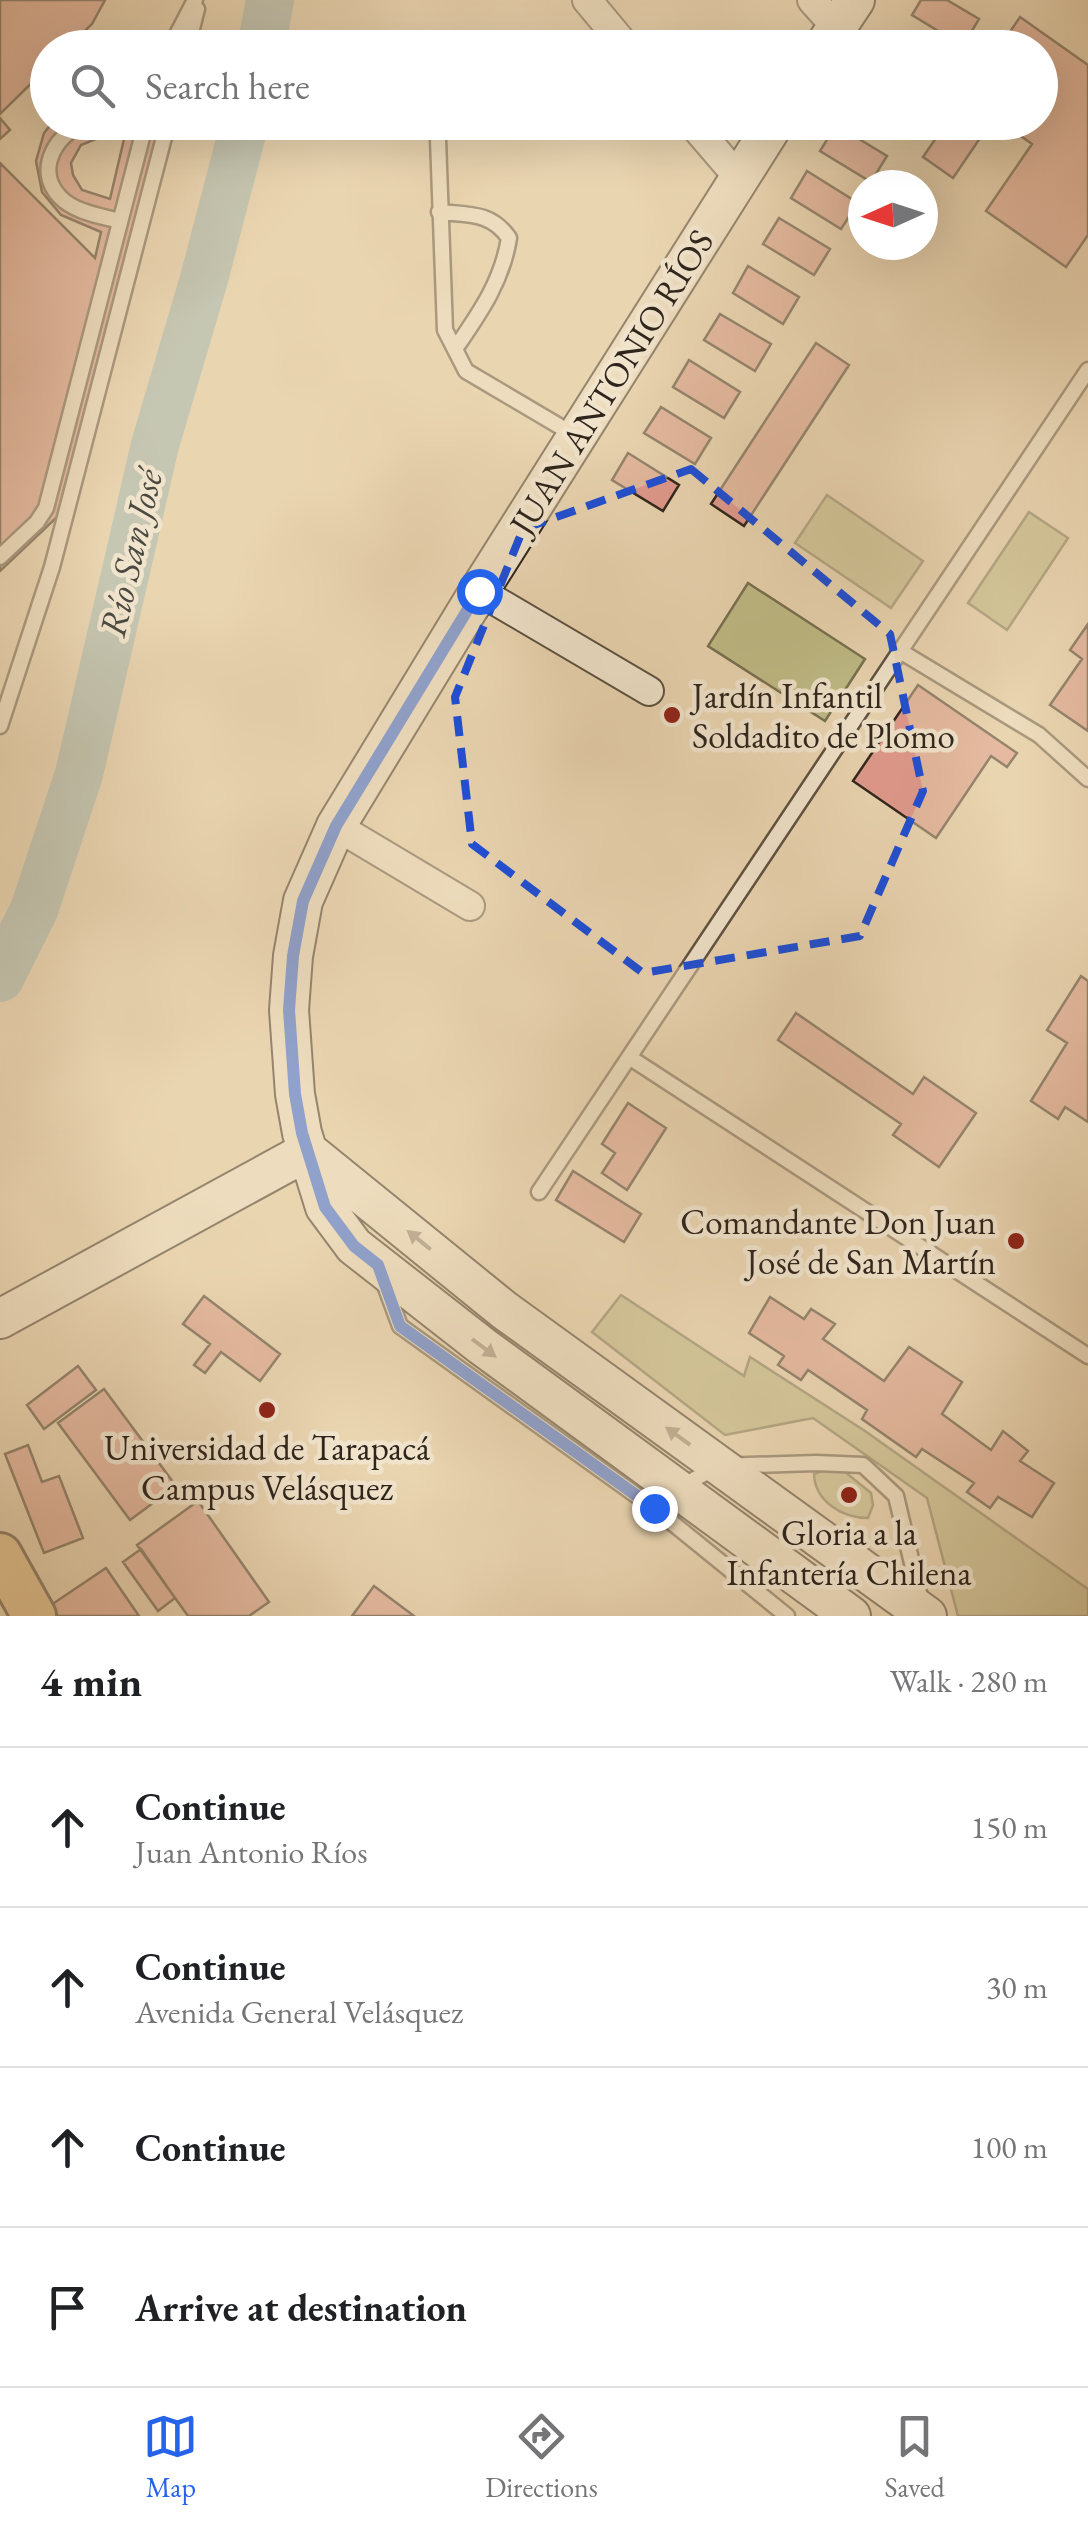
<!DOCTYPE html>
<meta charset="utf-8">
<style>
body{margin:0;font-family:"EB Garamond",serif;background:#f6f6f6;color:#202124}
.compass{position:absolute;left:848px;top:170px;width:90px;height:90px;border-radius:50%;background:#fff;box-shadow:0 10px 40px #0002;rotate:267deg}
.stop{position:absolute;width:30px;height:30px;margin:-22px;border:8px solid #2563eb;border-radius:50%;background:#fff}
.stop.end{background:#2563eb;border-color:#fff;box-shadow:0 2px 10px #0008}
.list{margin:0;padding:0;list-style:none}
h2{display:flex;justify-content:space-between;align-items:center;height:130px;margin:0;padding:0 40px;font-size:42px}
h2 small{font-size:32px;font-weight:400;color:#757577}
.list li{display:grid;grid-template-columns:65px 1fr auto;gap:30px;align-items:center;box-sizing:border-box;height:160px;padding:0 40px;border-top:2px solid #e0e0e0}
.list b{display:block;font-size:38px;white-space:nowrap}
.list p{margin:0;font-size:32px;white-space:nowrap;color:#757577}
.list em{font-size:32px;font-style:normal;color:#757577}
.icon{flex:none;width:55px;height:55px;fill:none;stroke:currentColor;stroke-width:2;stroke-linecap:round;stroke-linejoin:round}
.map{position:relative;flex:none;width:1088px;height:1616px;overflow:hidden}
.search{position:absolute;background:#fff;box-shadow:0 10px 40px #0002;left:30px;right:30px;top:30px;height:110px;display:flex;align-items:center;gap:25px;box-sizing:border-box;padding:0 35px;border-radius:55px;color:#757577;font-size:38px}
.sheet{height:770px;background:#fff}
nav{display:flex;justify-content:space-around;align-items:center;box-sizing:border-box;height:140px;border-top:2px solid #e0e0e0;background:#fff;font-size:28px;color:#757577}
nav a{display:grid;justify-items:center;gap:5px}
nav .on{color:#2563eb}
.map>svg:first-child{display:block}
.green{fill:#bfbb86;stroke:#777051;stroke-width:2.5}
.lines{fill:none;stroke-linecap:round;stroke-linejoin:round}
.river{stroke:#9bb6b6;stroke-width:48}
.building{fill:#e19a8d;stroke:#2f251c;stroke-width:2.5}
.service-casing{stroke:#5e5141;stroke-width:19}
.minor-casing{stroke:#5e5141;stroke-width:32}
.secondary-casing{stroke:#2f251c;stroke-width:42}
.primary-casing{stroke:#2f251c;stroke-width:48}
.service{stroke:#f1e4cc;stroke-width:14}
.minor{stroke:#f1e4cc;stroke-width:28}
.secondary{stroke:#f1e4cc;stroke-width:38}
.primary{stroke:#e5ba78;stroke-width:42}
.oneway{fill:#908474}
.route{stroke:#2563eb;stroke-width:12}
.marked{fill:none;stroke:#1d4ed8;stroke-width:8;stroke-dasharray:20 12;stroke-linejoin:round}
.poi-dot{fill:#8f2418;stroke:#f1e4cc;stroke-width:4}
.labels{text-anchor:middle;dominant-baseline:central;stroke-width:9;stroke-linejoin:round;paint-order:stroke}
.street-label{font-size:35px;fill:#2f251c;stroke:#f1e4cc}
.poi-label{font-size:35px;fill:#2f251c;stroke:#f1e4cc}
.water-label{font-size:38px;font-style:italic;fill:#4a4942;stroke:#f1e4cc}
</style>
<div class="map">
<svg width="1088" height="1616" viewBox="0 0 1088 1616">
<rect width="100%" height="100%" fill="#ead5b1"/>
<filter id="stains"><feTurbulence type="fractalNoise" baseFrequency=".002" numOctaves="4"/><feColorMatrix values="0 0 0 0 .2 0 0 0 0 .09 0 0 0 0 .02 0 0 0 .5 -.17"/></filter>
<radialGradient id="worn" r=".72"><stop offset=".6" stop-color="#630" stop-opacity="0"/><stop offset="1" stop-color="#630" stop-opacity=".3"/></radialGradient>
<path class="green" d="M 827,495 L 923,561 L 891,608 L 795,543 Z
M 1029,512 L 1068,538 L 1007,630 L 968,603 Z
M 748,583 L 865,659 L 825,721 L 708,646 Z
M 621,1295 L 744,1376 L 750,1357 L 865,1431 L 1088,1589 L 1088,1616 L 958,1616 L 927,1498 L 813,1418 L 725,1435 L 592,1332 Z
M 832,1467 L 844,1471 L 871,1493 L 873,1505 L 868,1518 C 843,1518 815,1502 814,1474 Z"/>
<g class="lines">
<path class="river" d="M 261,48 L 270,0
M 0,978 L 34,910 L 79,774 L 155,445 L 204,279 L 245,122"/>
</g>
<path class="building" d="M 0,0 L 105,0 L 92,24 L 67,48 L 48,48 L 48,67 L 0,114 Z
M 921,0 L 947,0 L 979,19 L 963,46 L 912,15 Z
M 1020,17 L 1088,65 L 1088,235 L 1066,267 L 986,211 L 1032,144 L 1001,122 L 1040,122 L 1040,48 L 999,48 Z
M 897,33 L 920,48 L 888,48 Z
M 0,118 L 10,130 L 0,139 Z
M 53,122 L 114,122 L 112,136 L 103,136 L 81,145 L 71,163 L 73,175 L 82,190 L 110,199 L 128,122 L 160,122 L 57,517 L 0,571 L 0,163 L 95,258 L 101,232 L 61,215 L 42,192 L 36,161 L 44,133 Z
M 876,122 L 909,122 L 900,138 Z
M 947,122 L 991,122 L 953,178 L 923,157 Z
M 836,125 L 887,156 L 871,182 L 820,151 Z
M 807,171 L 858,203 L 841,229 L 791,198 Z
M 779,218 L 830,249 L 814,275 L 763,244 Z
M 748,266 L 799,297 L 783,324 L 733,293 Z
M 720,314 L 771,344 L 755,371 L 704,340 Z
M 816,343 L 849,365 L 744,526 L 711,504 Z
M 689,360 L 740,392 L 724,418 L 673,387 Z
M 661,407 L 711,438 L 695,464 L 644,433 Z
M 628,453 L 679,485 L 663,511 L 612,480 Z
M 1088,624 L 1088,731 L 1050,705 L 1082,659 L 1070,650 Z
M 918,685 L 1017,753 L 1007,767 L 991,756 L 936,838 L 853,781 Z
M 1081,976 L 1088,981 L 1088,1122 L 1065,1107 L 1058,1119 L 1031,1101 L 1067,1043 L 1047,1030 Z
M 796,1013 L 913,1094 L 924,1077 L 976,1113 L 939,1167 L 893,1135 L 901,1124 L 778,1040 Z
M 628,1103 L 666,1128 L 627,1190 L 602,1173 L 615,1153 L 602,1144 Z
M 573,1171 L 641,1214 L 624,1242 L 556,1200 Z
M 204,1296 L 280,1354 L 260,1381 L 221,1352 L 205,1373 L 194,1365 L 210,1344 L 183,1324 Z
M 770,1297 L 804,1319 L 811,1309 L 835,1324 L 823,1339 L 884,1381 L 909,1347 L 962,1382 L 942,1414 L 991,1450 L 1003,1431 L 1028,1451 L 1020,1461 L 1054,1483 L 1032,1517 L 998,1497 L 990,1508 L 967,1492 L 974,1483 L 922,1449 L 916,1457 L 862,1419 L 867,1410 L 808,1370 L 801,1380 L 778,1365 L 784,1356 L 749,1333 Z
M 78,1366 L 96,1390 L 44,1429 L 27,1405 Z
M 104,1389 L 176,1486 L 130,1520 L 58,1423 Z
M 28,1445 L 42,1482 L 59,1476 L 83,1538 L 44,1553 L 5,1454 Z
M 198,1501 L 269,1602 L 249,1616 L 188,1616 L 137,1545 Z
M 141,1549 L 175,1598 L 158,1611 L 123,1562 Z
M 106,1568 L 139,1616 L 58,1616 L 51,1605 Z
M 374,1586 L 414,1616 L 352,1616 Z"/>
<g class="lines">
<defs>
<path id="service" d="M 170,48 L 195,0
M 187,48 L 197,9
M 89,122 C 58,130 33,169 60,197 C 74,212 101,216 120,221
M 438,139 L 445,330 L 466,371 L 576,436
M 439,212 C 469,215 491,212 509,238 C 502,282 479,314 455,349
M 0,557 L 37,522 L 46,508 L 146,122
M 900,651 L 1039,735 L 1088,779
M 0,726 L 52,567 L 168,122
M 629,1057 L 1088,1356
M 539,1192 L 1088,370
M 383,1280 L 400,1326 L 654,1508 L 787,1616
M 679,1488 L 718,1466 L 816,1463 L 863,1465 L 896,1496 L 921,1601"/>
<path id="minor" d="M 587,0 L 627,48
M 812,0 L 836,27
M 691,122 L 739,178
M 479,591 L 649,691
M 336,826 L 470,906"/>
<path id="secondary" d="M 823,48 L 855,0
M 775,122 L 479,591 L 336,826 L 303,901 L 293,956 L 289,1010 L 295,1094 L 302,1133 L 325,1207 L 354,1246 L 482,1346 L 851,1616
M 308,1151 L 504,1310 L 927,1616
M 0,1319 L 308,1151"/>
<path id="primary" d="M 0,1555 L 34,1616"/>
</defs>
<use href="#service" class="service-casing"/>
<use href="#minor" class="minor-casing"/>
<use href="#secondary" class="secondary-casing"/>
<use href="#primary" class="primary-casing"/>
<use href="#service" class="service"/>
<use href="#minor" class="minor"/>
<use href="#secondary" class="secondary"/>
<use href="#primary" class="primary"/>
</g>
<defs><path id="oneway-solid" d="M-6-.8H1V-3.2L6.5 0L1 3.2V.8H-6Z" transform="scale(2.5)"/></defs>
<g class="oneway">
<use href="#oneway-solid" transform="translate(419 1240) rotate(-141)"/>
<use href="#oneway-solid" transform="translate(484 1348) rotate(37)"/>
<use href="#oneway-solid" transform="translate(678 1436) rotate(-144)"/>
</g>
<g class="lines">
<path class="route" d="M 479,591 L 336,826 L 303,901 L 293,956 L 289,1010 L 295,1094 L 302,1133 L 325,1207 L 354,1246 L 378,1265 L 400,1326 L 654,1508"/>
</g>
<path d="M0 0H1088V1616H0ZM 691,469 L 890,634 L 923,791 L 860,936 L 643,973 L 472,844 L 455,697 L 523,529 Z" fill="#ead5b1" fill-opacity=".55" fill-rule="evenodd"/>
<path class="marked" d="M 691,469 L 890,634 L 923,791 L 860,936 L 643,973 L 472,844 L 455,697 L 523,529 Z"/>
<g class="poi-dot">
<circle cx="672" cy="715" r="10"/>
<circle cx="1016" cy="1241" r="10"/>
<circle cx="267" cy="1410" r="10"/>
<circle cx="849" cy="1495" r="10"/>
</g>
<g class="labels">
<g class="street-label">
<text transform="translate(611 382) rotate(-58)">JUAN ANTONIO RÍOS</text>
</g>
<g class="poi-label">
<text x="692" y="695" text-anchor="start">Jardín Infantil<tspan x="692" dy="40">Soldadito de Plomo</tspan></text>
<text x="996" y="1221" text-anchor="end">Comandante Don Juan<tspan x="996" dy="40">José de San Martín</tspan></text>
<text x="267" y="1447">Universidad de Tarapacá<tspan x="267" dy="40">Campus Velásquez</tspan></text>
<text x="849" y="1532">Gloria a la<tspan x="849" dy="40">Infantería Chilena</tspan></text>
</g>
<g class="water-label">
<text transform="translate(130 553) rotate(-77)">Río San José</text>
</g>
</g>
<rect width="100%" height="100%" filter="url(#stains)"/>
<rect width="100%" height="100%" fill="url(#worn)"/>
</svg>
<svg class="compass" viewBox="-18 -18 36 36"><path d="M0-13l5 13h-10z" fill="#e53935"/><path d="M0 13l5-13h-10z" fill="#757577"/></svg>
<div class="stop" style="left:479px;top:591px"></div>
<div class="stop end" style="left:654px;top:1508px"></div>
<div class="search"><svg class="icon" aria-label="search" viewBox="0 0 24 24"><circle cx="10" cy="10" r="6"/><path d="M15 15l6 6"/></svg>Search here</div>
</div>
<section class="sheet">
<h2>4 min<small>Walk · 280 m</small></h2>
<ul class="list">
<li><svg class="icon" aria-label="ahead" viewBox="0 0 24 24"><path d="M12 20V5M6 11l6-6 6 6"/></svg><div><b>Continue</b><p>Juan Antonio Ríos</p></div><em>150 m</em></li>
<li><svg class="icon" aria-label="ahead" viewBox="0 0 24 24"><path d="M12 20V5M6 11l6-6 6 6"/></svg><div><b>Continue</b><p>Avenida General Velásquez</p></div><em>30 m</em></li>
<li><svg class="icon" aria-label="ahead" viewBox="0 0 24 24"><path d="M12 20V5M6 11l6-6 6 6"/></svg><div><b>Continue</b></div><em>100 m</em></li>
<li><svg class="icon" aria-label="arrive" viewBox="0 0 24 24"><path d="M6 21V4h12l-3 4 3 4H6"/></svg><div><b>Arrive at destination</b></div></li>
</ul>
</section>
<nav>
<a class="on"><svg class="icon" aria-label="map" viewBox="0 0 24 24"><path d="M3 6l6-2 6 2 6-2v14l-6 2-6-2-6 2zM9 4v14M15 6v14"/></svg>Map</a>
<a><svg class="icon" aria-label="directions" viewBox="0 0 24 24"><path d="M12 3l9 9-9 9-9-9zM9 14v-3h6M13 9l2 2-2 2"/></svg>Directions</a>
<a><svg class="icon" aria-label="saved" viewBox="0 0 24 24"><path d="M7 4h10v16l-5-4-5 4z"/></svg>Saved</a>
</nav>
